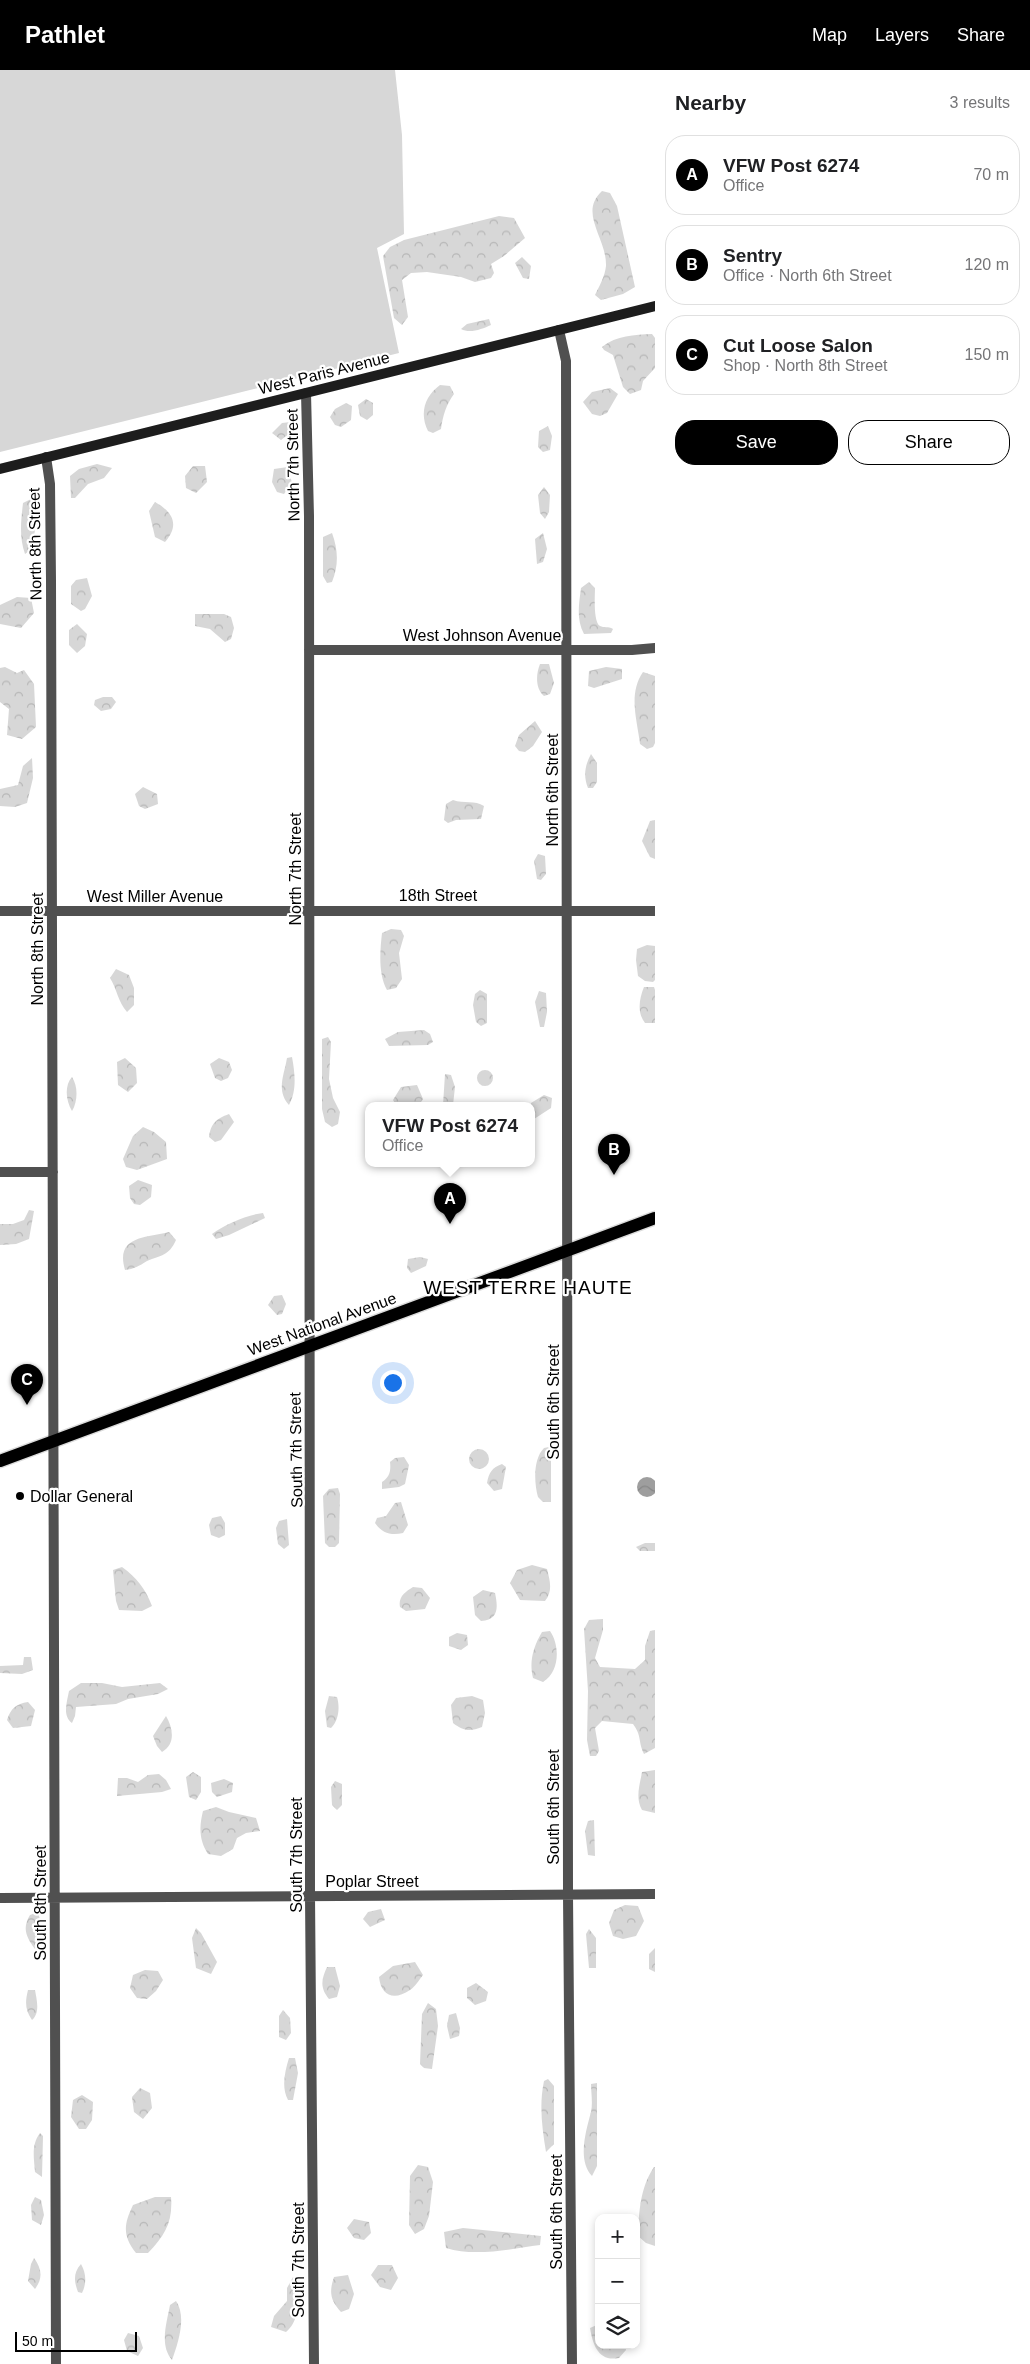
<!DOCTYPE html>
<meta charset="utf-8">
<style>
body{margin:0;font-family:Arial,sans-serif;background:#f6f6f6;color:#202124}
.controls{position:absolute;right:15px;bottom:15px;display:grid;overflow:hidden;border-radius:10px;box-shadow:0 2px 8px #0003}
.controls button{width:45px;height:45px;display:grid;place-items:center;padding:0;border:0;border-bottom:1px solid #e0e0e0;background:#fff;color:#202124;font:25px sans-serif}
.scale{position:absolute;left:15px;bottom:12px;width:122px;box-sizing:border-box;padding-left:5px;border:2px solid #000;border-top:0;font-size:14px;line-height:18px;white-space:nowrap;color:#000;-webkit-text-stroke:4px #fff;paint-order:stroke}
.you{position:absolute;left:392px;top:1312px;width:18px;height:18px;margin:-12px;border:4px solid #fff;border-radius:50%;background:#1a73e8;box-shadow:0 0 0 8px #1a73e833}
.badge{display:grid;place-items:center;width:32px;height:32px;border-radius:50%;background:#000;color:#fff;font-size:16px;font-weight:700}
.pin{position:absolute;translate:-50% -41px;filter:drop-shadow(0 1px 2px #0008)}
.pin::after{content:'';position:absolute;top:26px;width:18px;height:15px;background:inherit;clip-path:polygon(0 0,100% 0,50% 100%)}
.popup{position:absolute;left:365px;top:1032px;width:170px;height:65px;box-sizing:border-box;display:grid;place-content:center;border-radius:10px;background:#fff;filter:drop-shadow(0 1px 4px #0005);font-size:16px;white-space:nowrap;color:#757577}
.popup b{font-size:19px;color:#202124}
.popup::after{content:'';position:absolute;left:50%;top:100%;margin-left:-10px;border:10px solid transparent;border-top-color:#fff}
.list{margin:0;padding:0;list-style:none}
h2{display:flex;justify-content:space-between;align-items:center;height:65px;margin:0;padding:0 20px;font-size:21px}
h2 small{font-size:16px;font-weight:400;color:#757577}
.list li{display:grid;grid-template-columns:32px 1fr auto;gap:15px;align-items:center;box-sizing:border-box;height:80px;margin:0 10px 10px;padding:0 10px;border:1px solid #e0e0e0;border-radius:20px}
.list b{display:block;font-size:19px;white-space:nowrap}
.list p{margin:0;font-size:16px;white-space:nowrap;color:#757577}
.list em{font-size:16px;font-style:normal;color:#757577}
.actions{display:flex;gap:10px;padding:15px 20px}
.actions a{flex:1;padding:11px 0;border:1px solid #000;border-radius:20px;text-align:center;font-size:18px;color:#000}
.actions .main{background:#000;color:#fff}
.icon{flex:none;width:28px;height:28px;fill:none;stroke:currentColor;stroke-width:2;stroke-linecap:round;stroke-linejoin:round}
.map{position:relative;flex:none;width:655px;height:2294px;overflow:hidden}
header{display:flex;align-items:center;gap:30px;box-sizing:border-box;height:70px;padding:0 25px;background:#000;color:#fff}
header strong{font-size:24px}
nav{display:flex;gap:28px;margin-inline-start:auto;font-size:18px}
main{display:flex}
aside{flex:1;background:#fff}
.map>svg:first-child{display:block}
.forest{fill:url(#forest-crowns)}
.garden{fill:#d7d7d7}
.water{fill:url(#water-waves)}
.lines{fill:none;stroke-linecap:round;stroke-linejoin:round}
.primary-casing{stroke:#dbdbdb;stroke-width:15}
.minor{stroke:#505050;stroke-width:10}
.secondary{stroke:#1d1d1d;stroke-width:10}
.primary{stroke:#000;stroke-width:12}
.poi-dot{fill:#000;stroke:#fff;stroke-width:2}
.labels{text-anchor:middle;dominant-baseline:central;stroke-width:4.5;stroke-linejoin:round;paint-order:stroke}
.street-label{font-size:16px;fill:#000;stroke:#fff}
.poi-label{font-size:16px;fill:#000;stroke:#fff;text-anchor:start}
.quarter-label{font-size:19px;letter-spacing:1px;fill:#000;stroke:#fff}
</style>
<header>
<strong>Pathlet</strong>
<nav><a>Map</a><a>Layers</a><a>Share</a></nav>
</header>
<main>
<div class="map">
<svg width="655" height="2294" viewBox="0 0 655 2294">
<defs>
<pattern id="forest-crowns" width="20" height="18" patternUnits="userSpaceOnUse" patternTransform="scale(1.25)"><rect width="20" height="18" fill="#d7d7d7"/><path d="M2 6a3 3 0 1 1 6 0M12 15a3 3 0 1 1 6 0" fill="none" stroke="#b7b7b7"/></pattern>
<pattern id="water-waves" width="16" height="10" patternUnits="userSpaceOnUse" patternTransform="scale(1.25)"><rect width="16" height="10" fill="#9e9e9e"/><path d="M0 5q4-4 8 0t8 0" fill="none" stroke="#868686"/></pattern>
</defs>
<rect width="100%" height="100%" fill="#fff"/>
<path class="forest" d="M 602,121 L 610,123 L 617,136 L 635,217 L 623,224 L 601,230 L 595,225 C 599,217 605,206 606,196 C 607,168 578,143 602,121 Z
M 499,146 L 514,148 L 525,168 L 504,186 L 491,194 L 494,203 L 491,208 L 475,212 L 461,207 L 427,202 L 411,203 L 402,210 L 408,247 L 402,255 L 394,248 L 383,186 L 390,177 L 404,170 Z
M 522,187 L 531,196 L 529,209 L 523,208 L 515,193 Z
M 489,249 L 491,255 C 482,259 470,264 461,259 L 467,254 Z
M 652,264 L 655,268 L 655,298 L 643,311 L 641,320 L 630,324 L 623,317 L 613,285 L 604,280 L 602,277 C 617,265 634,265 652,264 Z
M 440,315 L 450,316 L 454,324 C 446,335 443,345 441,359 L 433,363 L 428,361 C 419,343 425,326 440,315 Z
M 610,318 L 618,324 L 607,343 L 600,346 L 592,344 L 583,332 L 592,322 Z
M 366,329 L 373,333 L 373,345 L 367,350 L 360,346 L 358,335 Z
M 346,333 L 352,336 L 351,350 L 341,357 L 335,355 L 330,347 L 335,339 Z
M 291,352 L 290,363 L 281,370 L 272,363 L 282,353 Z
M 548,356 L 552,366 L 550,380 L 543,382 L 538,377 L 539,361 Z
M 97,394 L 112,398 L 104,408 L 88,414 L 75,428 L 71,428 L 70,406 L 79,399 Z
M 193,396 L 205,396 L 207,412 L 196,423 L 186,418 L 185,406 Z
M 288,397 L 292,413 L 284,424 L 277,422 L 272,412 L 274,399 Z
M 544,417 L 550,425 L 549,442 L 545,449 L 540,443 L 538,425 Z
M 31,429 L 36,454 L 32,479 L 25,484 C 19,467 21,451 23,433 Z
M 155,432 C 173,442 180,455 165,472 L 155,467 L 149,441 Z
M 332,463 C 338,479 339,495 332,512 L 327,513 L 323,506 L 323,467 Z
M 543,463 L 547,479 L 543,492 L 537,494 L 535,469 Z
M 87,508 L 92,526 L 85,539 L 81,541 L 71,534 L 71,516 L 76,510 Z
M 589,512 L 595,518 C 595,525 593,552 600,556 C 604,558 608,556 613,559 L 611,563 L 584,564 C 576,549 579,534 581,518 Z
M 17,527 L 31,528 L 34,543 L 21,558 L 0,554 L 0,535 Z
M 195,544 L 224,544 L 231,547 L 234,558 L 231,569 L 225,572 L 210,559 L 195,556 Z
M 77,554 L 87,564 L 85,576 L 77,583 L 69,575 L 69,560 Z
M 540,594 L 549,594 L 554,613 L 550,624 L 544,626 C 535,618 536,604 540,594 Z
M 5,597 L 17,603 L 24,600 L 34,614 L 36,657 L 22,669 L 7,665 L 9,639 L 0,632 L 0,598 Z
M 606,597 L 622,599 L 622,609 L 594,618 L 588,616 L 589,601 Z
M 643,602 L 655,606 L 655,673 L 653,677 L 647,679 L 640,674 C 637,649 628,624 643,602 Z
M 103,627 L 112,627 L 116,632 L 111,639 L 101,641 L 94,635 L 95,630 Z
M 535,651 L 542,662 L 533,676 L 525,682 L 519,681 L 515,676 L 519,665 Z
M 591,684 L 597,693 L 597,712 L 593,718 L 588,718 C 583,706 585,695 591,684 Z
M 32,688 L 33,708 L 27,733 L 15,737 L 0,736 L 0,719 L 18,715 L 23,696 Z
M 143,717 L 157,724 L 158,734 L 145,739 L 139,736 L 135,724 Z
M 453,730 C 464,734 475,730 484,736 L 481,749 L 456,750 L 448,753 L 444,750 L 446,734 Z
M 655,750 L 655,789 L 650,787 L 642,771 L 650,751 Z
M 538,784 L 545,786 L 546,804 L 541,810 L 537,809 L 534,791 Z
M 391,859 L 401,860 L 404,866 L 399,883 L 402,909 L 396,918 L 387,920 C 378,904 380,881 382,863 Z
M 647,875 L 655,876 L 655,910 L 653,912 L 645,911 L 638,906 L 636,890 L 637,879 Z
M 116,899 L 129,905 L 134,918 L 134,935 L 127,942 C 118,932 117,919 110,908 Z
M 644,917 L 654,917 L 655,920 L 655,953 L 645,953 C 637,943 639,929 644,917 Z
M 480,920 L 487,924 L 487,953 L 481,956 L 476,952 L 473,935 L 475,924 Z
M 539,921 L 546,923 L 547,942 L 544,957 L 540,957 L 535,932 Z
M 424,960 L 430,964 L 433,972 L 428,975 L 389,976 L 385,969 L 398,962 Z
M 328,967 L 331,972 L 329,1009 L 333,1028 L 340,1042 L 338,1054 L 332,1057 L 325,1052 L 322,1039 L 322,969 Z
M 292,987 C 295,1003 297,1021 289,1035 C 276,1020 284,1006 287,988 Z
M 125,988 L 136,998 L 137,1013 L 128,1022 L 118,1015 L 117,992 Z
M 219,988 L 229,992 L 232,1000 L 228,1008 L 221,1011 L 215,1008 L 210,994 Z
M477 1008a8 8 0 1 1 16 0a8 8 0 1 1-16 0Z
M 445,1004 L 451,1005 L 455,1017 L 453,1035 L 443,1035 Z
M 72,1007 C 78,1016 78,1031 72,1041 C 66,1031 64,1016 72,1007 Z
M 417,1015 L 423,1029 L 419,1035 L 396,1035 L 393,1030 L 401,1017 Z
M 544,1025 L 552,1028 L 551,1038 L 531,1051 L 531,1033 Z
M 229,1044 L 234,1052 L 221,1070 L 215,1072 L 209,1067 C 211,1053 216,1049 229,1044 Z
M 143,1057 L 154,1062 L 166,1072 L 167,1089 L 137,1100 L 126,1097 L 123,1089 L 133,1066 Z
M 138,1110 L 152,1115 L 151,1127 L 140,1135 L 134,1134 L 130,1128 L 129,1116 Z
M 29,1140 L 34,1141 L 29,1169 L 16,1174 L 0,1175 L 0,1154 L 13,1154 L 24,1150 Z
M 263,1143 L 265,1148 L 229,1165 L 216,1169 L 212,1164 C 226,1154 246,1145 263,1143 Z
M 169,1162 L 176,1170 C 169,1186 161,1185 147,1191 C 139,1196 134,1199 125,1200 C 115,1166 145,1168 169,1162 Z
M 420,1187 L 428,1189 L 426,1196 L 411,1203 L 407,1198 L 408,1189 Z
M 282,1225 L 286,1234 L 282,1244 L 277,1245 L 268,1235 L 274,1226 Z
M 549,1377 L 551,1382 L 551,1432 L 543,1432 L 538,1427 C 534,1413 533,1389 544,1378 Z
M469 1389a10 10 0 1 1 20 0a10 10 0 1 1-20 0Z
M 404,1387 L 409,1395 L 405,1414 L 399,1417 L 382,1419 L 382,1412 C 390,1407 391,1400 390,1392 L 395,1388 Z
M 502,1394 L 506,1397 L 502,1419 L 494,1421 L 487,1413 C 489,1402 492,1398 502,1394 Z
M 338,1418 L 340,1424 L 339,1473 L 335,1477 L 329,1477 L 325,1473 L 323,1426 L 329,1419 Z
M 401,1432 L 408,1455 L 403,1463 C 391,1466 382,1463 375,1453 L 377,1448 L 386,1446 L 395,1433 Z
M 221,1446 L 225,1453 L 225,1465 L 219,1468 L 211,1465 L 209,1455 L 212,1448 Z
M 287,1449 L 289,1475 L 284,1479 L 278,1474 L 276,1458 L 279,1451 Z
M 645,1473 L 655,1473 L 655,1481 L 640,1481 L 636,1477 Z
M 532,1495 L 547,1499 C 550,1511 553,1521 545,1531 L 520,1530 L 510,1513 L 517,1500 Z
M 122,1497 C 137,1508 145,1518 152,1536 L 142,1541 L 119,1540 L 116,1531 L 113,1500 Z
M 413,1517 L 422,1518 L 430,1528 L 425,1539 L 406,1541 L 400,1537 C 398,1527 405,1522 413,1517 Z
M 483,1520 L 495,1523 C 498,1537 499,1550 481,1551 L 475,1545 L 473,1527 Z
M 603,1549 L 603,1560 L 595,1588 L 600,1597 L 635,1599 L 645,1590 L 645,1576 L 650,1561 L 655,1560 L 655,1678 L 644,1684 C 638,1672 642,1666 633,1654 L 602,1651 L 595,1658 L 599,1681 L 596,1686 L 590,1686 L 587,1670 L 588,1621 L 584,1559 L 589,1550 Z
M 550,1561 C 560,1575 560,1602 543,1612 L 533,1608 C 529,1592 533,1577 542,1562 Z
M 457,1563 L 467,1565 L 468,1575 L 461,1580 L 449,1576 L 449,1567 Z
M 24,1587 L 31,1587 L 33,1600 L 22,1604 L 0,1603 L 0,1596 L 23,1595 Z
M 81,1613 L 102,1613 L 122,1617 L 160,1613 L 168,1619 L 158,1624 L 128,1629 L 116,1634 L 76,1637 L 75,1646 L 72,1653 C 62,1646 67,1632 69,1621 Z
M 329,1626 L 337,1627 C 340,1637 339,1650 331,1658 L 327,1657 L 325,1641 Z
M 472,1626 L 483,1630 L 485,1643 L 482,1657 C 470,1662 463,1661 453,1653 L 451,1635 L 456,1628 Z
M 28,1632 L 35,1640 L 31,1656 L 13,1658 L 7,1650 C 11,1638 16,1634 28,1632 Z
M 166,1646 C 173,1658 176,1674 162,1682 L 157,1676 L 153,1666 Z
M 655,1700 L 655,1743 L 642,1740 C 635,1728 640,1714 642,1702 Z
M 193,1702 L 201,1707 L 201,1722 L 196,1730 L 189,1727 L 186,1707 Z
M 159,1704 L 166,1710 L 171,1719 L 162,1722 L 117,1726 L 118,1708 L 127,1708 L 138,1712 L 148,1705 Z
M 224,1709 L 233,1713 L 232,1722 L 217,1727 L 212,1722 L 211,1713 Z
M 335,1711 L 342,1714 L 342,1735 L 337,1740 L 332,1735 L 331,1717 Z
M 216,1737 L 229,1742 L 256,1748 L 260,1761 L 246,1763 L 237,1768 L 233,1779 L 221,1786 L 208,1784 C 199,1770 199,1757 203,1741 Z
M 594,1750 L 595,1786 L 588,1785 L 585,1761 L 588,1751 Z
M 625,1835 L 638,1836 L 644,1851 L 636,1866 L 623,1869 L 613,1866 L 609,1853 L 614,1840 Z
M 381,1839 L 385,1850 L 370,1857 L 363,1849 L 368,1842 Z
M 38,1842 C 42,1856 44,1866 35,1879 C 26,1867 22,1858 30,1845 Z
M 196,1858 L 201,1863 L 217,1892 L 211,1904 L 196,1898 L 192,1868 Z
M 589,1859 L 596,1868 L 596,1898 L 589,1898 L 586,1864 Z
M 655,1878 L 655,1902 L 649,1899 L 649,1884 Z
M 415,1892 L 423,1905 C 419,1910 415,1917 410,1920 C 394,1931 381,1926 379,1907 L 393,1896 Z
M 327,1897 L 335,1897 L 340,1916 L 337,1927 L 329,1929 C 320,1918 321,1910 327,1897 Z
M 145,1900 L 158,1901 L 163,1910 L 156,1921 L 147,1929 L 137,1928 L 130,1918 L 133,1905 Z
M 476,1913 L 488,1922 L 486,1931 L 475,1935 L 467,1928 L 467,1918 Z
M 28,1920 L 35,1920 C 37,1931 40,1943 32,1950 C 25,1940 25,1932 28,1920 Z
M 428,1933 L 436,1939 L 438,1956 L 432,1999 L 424,1998 L 420,1994 L 422,1944 Z
M 283,1940 L 290,1948 L 291,1963 L 286,1970 L 279,1967 L 279,1946 Z
M 456,1943 L 460,1958 L 459,1966 L 450,1969 L 447,1956 L 449,1945 Z
M 289,1988 L 295,1988 L 298,2003 L 293,2030 L 288,2030 C 281,2017 285,2001 289,1988 Z
M 548,2009 L 554,2016 L 554,2074 L 546,2082 C 542,2058 539,2035 544,2011 Z
M 597,2013 L 597,2096 L 592,2106 C 577,2090 586,2061 591,2042 C 593,2033 591,2022 591,2014 Z
M 140,2018 L 150,2023 L 152,2038 L 143,2049 L 134,2042 L 132,2027 Z
M 82,2025 L 93,2032 L 92,2050 L 86,2059 L 79,2059 L 71,2047 L 73,2030 Z
M 40,2063 L 43,2066 L 42,2107 L 35,2102 C 34,2088 31,2075 40,2063 Z
M 418,2095 L 428,2097 L 433,2112 L 429,2146 L 424,2159 L 415,2164 L 409,2155 L 410,2106 Z
M 654,2097 L 655,2097 L 655,2176 L 646,2173 L 638,2166 C 639,2142 640,2118 654,2097 Z
M 35,2127 L 41,2130 L 44,2145 L 41,2155 L 32,2150 L 31,2135 Z
M 155,2127 L 171,2127 C 173,2152 165,2165 148,2183 L 136,2183 C 122,2165 124,2154 133,2135 Z
M 354,2149 L 369,2152 L 371,2163 L 364,2170 L 354,2168 L 347,2158 Z
M 463,2158 L 541,2166 L 540,2175 C 510,2179 475,2187 446,2178 L 444,2162 Z
M 34,2188 C 42,2199 43,2208 35,2219 L 28,2211 L 31,2194 Z
M 81,2194 C 86,2203 87,2213 82,2223 L 78,2222 C 74,2211 73,2203 81,2194 Z
M 378,2195 L 392,2195 L 398,2208 L 391,2220 L 380,2217 L 371,2205 Z
M 348,2205 L 354,2224 L 349,2239 L 341,2242 C 330,2230 329,2222 334,2207 Z
M 293,2207 L 299,2209 C 300,2225 300,2251 286,2262 L 271,2257 L 274,2246 L 287,2231 L 287,2218 Z
M 176,2231 C 187,2247 178,2273 172,2290 C 159,2275 167,2252 170,2235 Z
M 599,2254 L 599,2275 L 625,2275 L 626,2280 L 619,2288 C 599,2292 593,2276 590,2258 Z
M 128,2263 L 139,2266 L 143,2278 L 138,2286 L 127,2281 L 124,2270 Z"/>
<path class="garden" d="M 0,0 L 395,0 L 402,65 L 404,164 L 377,178 L 399,283 L 0,382 Z"/>
<path class="water" d="M637 1417a10 10 0 1 1 20 0a10 10 0 1 1-20 0Z"/>
<g class="lines">
<defs>
<path id="primary" d="M 0,1391 L 655,1148"/>
</defs>
<use href="#primary" class="primary-casing"/>
<path class="minor" d="M 559,260 L 566,291 L 568,1825 L 572,2294
M 306,323 L 309,446 L 310,1826 L 314,2294
M 46,387 L 50,414 L 51,510 L 56,2294
M 309,580 L 632,580 L 655,578
M 0,841 L 655,841
M 0,1102 L 53,1102
M 0,1828 L 655,1824"/>
<path class="secondary" d="M 0,399 L 655,236"/>
<use href="#primary" class="primary"/>
</g>
<circle class="poi-dot" cx="20" cy="1426" r="5"/>
<g class="labels">
<g class="street-label">
<text transform="translate(324 303) rotate(-14)">West Paris Avenue</text>
<text transform="translate(293 395) rotate(-91)">North 7th Street</text>
<text transform="translate(35 474) rotate(-91)">North 8th Street</text>
<text x="482" y="565">West Johnson Avenue</text>
<text transform="translate(552 720) rotate(-90)">North 6th Street</text>
<text transform="translate(295 799) rotate(-90)">North 7th Street</text>
<text x="438" y="825">18th Street</text>
<text x="155" y="826">West Miller Avenue</text>
<text transform="translate(37 879) rotate(-90)">North 8th Street</text>
<text transform="translate(322 1254) rotate(-20)">West National Avenue</text>
<text transform="translate(553 1332) rotate(-90)">South 6th Street</text>
<text transform="translate(296 1380) rotate(-91)">South 7th Street</text>
<text transform="translate(553 1737) rotate(-90)">South 6th Street</text>
<text transform="translate(296 1785) rotate(-90)">South 7th Street</text>
<text x="372" y="1811">Poplar Street</text>
<text transform="translate(40 1833) rotate(-90)">South 8th Street</text>
<text transform="translate(556 2142) rotate(-90)">South 6th Street</text>
<text transform="translate(298 2190) rotate(-90)">South 7th Street</text>
</g>
<g class="poi-label">
<text x="30" y="1426">Dollar General</text>
</g>
<g class="quarter-label">
<text x="528" y="1217">WEST TERRE HAUTE</text>
</g>
</g>
</svg>
<div class="controls">
<button>+</button>
<button>−</button>
<button><svg class="icon" aria-label="layers" viewBox="0 0 24 24"><path d="M12 4l9 5-9 5-9-5zM3 14l9 5 9-5"/></svg></button>
</div>
<div class="scale">50 m</div>
<div class="you"></div>
<div class="pin badge" style="left:450px;top:1154px">A</div>
<div class="popup"><b>VFW Post 6274</b>Office</div>
<div class="pin badge" style="left:614px;top:1105px">B</div>
<div class="pin badge" style="left:27px;top:1335px">C</div>
</div>
<aside>
<h2>Nearby<small>3 results</small></h2>
<ul class="list">
<li><span class="badge">A</span><div><b>VFW Post 6274</b><p>Office</p></div><em>70 m</em></li>
<li><span class="badge">B</span><div><b>Sentry</b><p>Office · North 6th Street</p></div><em>120 m</em></li>
<li><span class="badge">C</span><div><b>Cut Loose Salon</b><p>Shop · North 8th Street</p></div><em>150 m</em></li>
</ul>
<div class="actions"><a class="main">Save</a><a>Share</a></div>
</aside>
</main>
